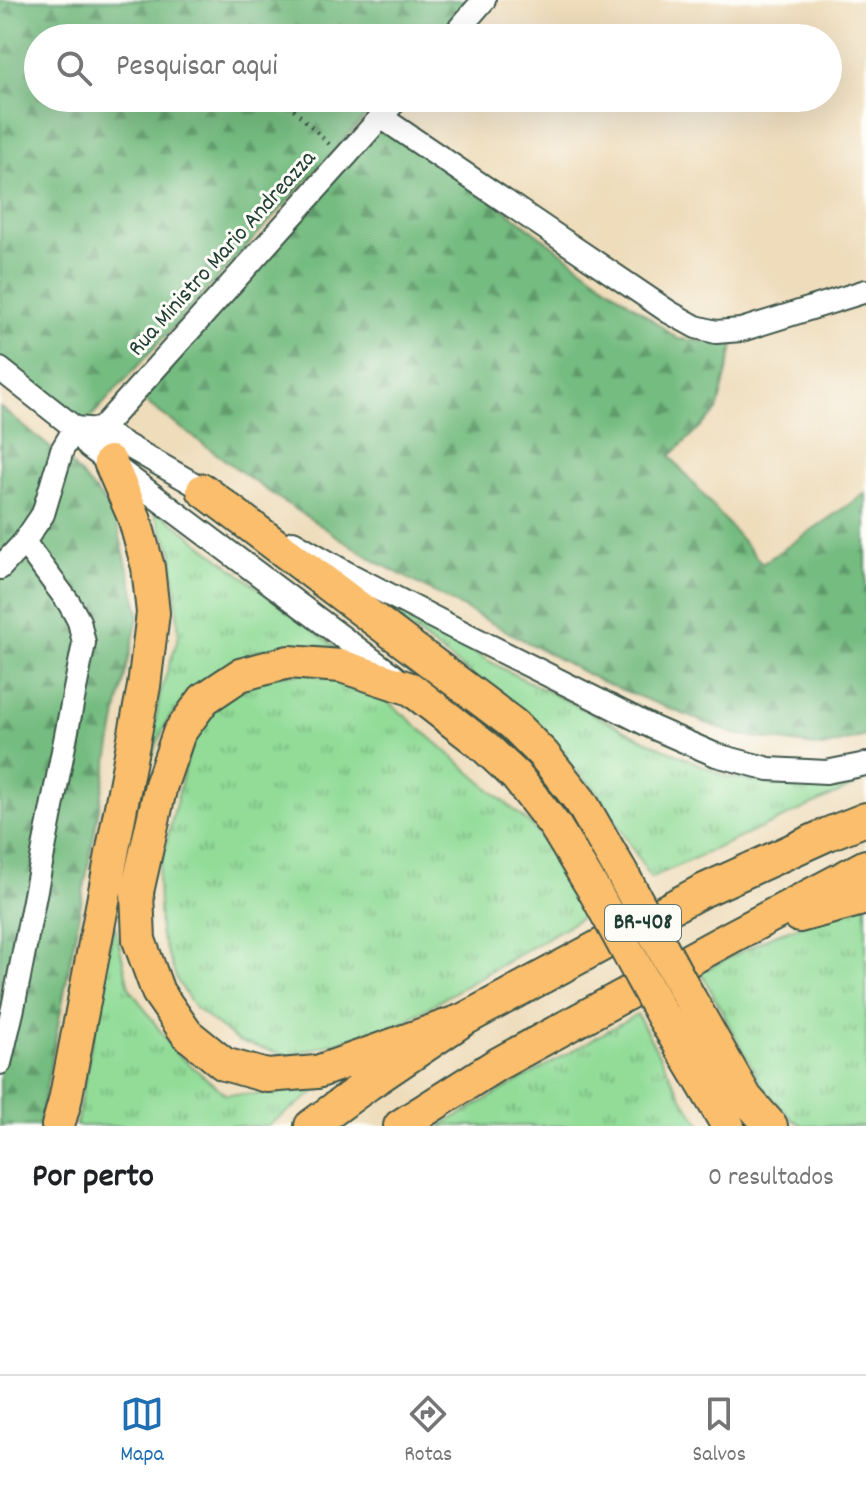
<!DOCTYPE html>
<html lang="pt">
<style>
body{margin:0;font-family:Dekko,sans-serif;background:#f6f6f6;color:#202124}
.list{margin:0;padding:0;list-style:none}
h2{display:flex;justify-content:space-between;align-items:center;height:104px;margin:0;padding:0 32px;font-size:34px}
h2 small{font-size:26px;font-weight:400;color:#757577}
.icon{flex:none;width:44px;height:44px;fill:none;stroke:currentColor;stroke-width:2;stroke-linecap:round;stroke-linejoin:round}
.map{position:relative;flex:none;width:866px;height:1126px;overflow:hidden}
.search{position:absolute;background:#fff;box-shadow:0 8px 32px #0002;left:24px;right:24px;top:24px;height:88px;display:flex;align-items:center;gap:20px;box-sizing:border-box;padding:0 28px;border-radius:44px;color:#757577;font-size:30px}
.sheet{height:248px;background:#fff}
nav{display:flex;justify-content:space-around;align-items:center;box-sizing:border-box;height:112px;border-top:2px solid #e0e0e0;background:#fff;font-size:22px;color:#757577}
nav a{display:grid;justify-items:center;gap:4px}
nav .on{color:#1f6fb2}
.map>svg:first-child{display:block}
.grass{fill:url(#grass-tufts);stroke:#588c66;stroke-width:2}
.forest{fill:url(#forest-firs);stroke:#4a7c5a;stroke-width:2}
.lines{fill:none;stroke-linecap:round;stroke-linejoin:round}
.minor-casing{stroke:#3e5548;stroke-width:26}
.highway-casing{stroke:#3e5548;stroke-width:36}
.path{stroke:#3e5548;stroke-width:4;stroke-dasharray:2 6;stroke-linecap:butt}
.minor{stroke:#fff;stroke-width:22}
.highway{stroke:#fabe6d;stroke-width:32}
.highway-bridge-casing{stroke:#3e5548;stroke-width:36;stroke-linecap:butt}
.highway-bridge{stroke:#fabe6d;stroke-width:32}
.labels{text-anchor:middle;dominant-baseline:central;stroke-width:6;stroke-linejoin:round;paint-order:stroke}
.shield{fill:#fdfcf7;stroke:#62766e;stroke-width:2}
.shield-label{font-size:22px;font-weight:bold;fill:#1f3d34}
.street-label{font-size:24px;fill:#1f3d34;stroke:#fdfcf7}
</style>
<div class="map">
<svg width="866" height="1126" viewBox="0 0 866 1126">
<defs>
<pattern id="grass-tufts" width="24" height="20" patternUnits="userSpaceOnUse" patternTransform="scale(2)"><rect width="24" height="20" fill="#92dc98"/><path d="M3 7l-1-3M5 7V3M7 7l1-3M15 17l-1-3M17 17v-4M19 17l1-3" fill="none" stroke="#77b47d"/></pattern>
<pattern id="forest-firs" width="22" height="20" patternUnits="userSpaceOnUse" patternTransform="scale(2)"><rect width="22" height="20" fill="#75bc80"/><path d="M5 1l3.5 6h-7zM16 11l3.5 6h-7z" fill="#5f9a6a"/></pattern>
</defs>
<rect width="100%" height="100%" fill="#fdfcf7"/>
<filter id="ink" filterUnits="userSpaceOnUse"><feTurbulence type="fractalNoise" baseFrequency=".0125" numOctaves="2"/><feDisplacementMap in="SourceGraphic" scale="16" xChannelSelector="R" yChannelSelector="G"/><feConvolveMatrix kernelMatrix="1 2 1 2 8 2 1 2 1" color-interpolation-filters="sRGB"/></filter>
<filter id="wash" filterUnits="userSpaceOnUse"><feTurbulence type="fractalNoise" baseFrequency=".006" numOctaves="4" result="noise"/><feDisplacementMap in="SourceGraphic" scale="32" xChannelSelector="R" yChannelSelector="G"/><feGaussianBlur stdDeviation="1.8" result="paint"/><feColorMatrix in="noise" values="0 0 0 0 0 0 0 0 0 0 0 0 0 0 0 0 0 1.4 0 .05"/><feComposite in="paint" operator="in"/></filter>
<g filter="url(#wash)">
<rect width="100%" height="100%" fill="#eedcba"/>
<path class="grass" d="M 150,505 L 339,650 L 300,643 L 255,651 L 217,673 L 191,694 L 168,719 L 148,765 L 160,694 L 179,635 L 172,551 Z
M 361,590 L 509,672 L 645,740 L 728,777 L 781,786 L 858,784 L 651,878 L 595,789 L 509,704 Z
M 309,673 L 379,695 L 410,720 L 531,825 L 570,876 L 589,913 L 400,1024 L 289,1056 L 238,1041 L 195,1008 L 177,980 L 160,933 L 158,876 L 187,759 L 203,718 L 253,677 Z
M 863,904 L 866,904 L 866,1126 L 804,1126 L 793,1120 L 762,1086 L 701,972 L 772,936 Z
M 114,922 L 129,987 L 176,1053 L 225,1094 L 274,1094 L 349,1069 L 267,1126 L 76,1126 Z
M 637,1014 L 685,1103 L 702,1126 L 440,1126 Z"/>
<path class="forest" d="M 0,0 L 471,0 L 437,38 L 38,38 L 38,98 L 382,98 L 82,427 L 0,363 Z
M 381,117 L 678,339 L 734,344 L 717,411 L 670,456 L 762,564 L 866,493 L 866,736 L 822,747 L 734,734 L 602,682 L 375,561 L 269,492 L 140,398 Z
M 0,407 L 74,467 L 114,513 L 139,613 L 118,708 L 39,1126 L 0,1126 Z"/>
</g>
<g filter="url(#ink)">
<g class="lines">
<defs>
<path id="minor" d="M 451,38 L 484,0
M 381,117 L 669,312 L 696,327 L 716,332 L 741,330 L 866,291
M 0,369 L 75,428 L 89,447 L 394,676
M 75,428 L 100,430 L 215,496
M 92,442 L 100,430 L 398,98
M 293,542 L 345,572 L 454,628 L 654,728 L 716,755 L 769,769 L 826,772 L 866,764
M 0,568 L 24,542 L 43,514 L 62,450 L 75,428
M 0,1063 L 13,1008 L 84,643 L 79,621 L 69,603 L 24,542"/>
<path id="highway" d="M 203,490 L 513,724 L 543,754 L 581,802 L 623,875
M 799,916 L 866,898
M 690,999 L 746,1098 L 771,1126
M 662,1015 L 728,1126
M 463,1020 L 317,1072 L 267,1076 L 224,1064 L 187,1034 L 158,992 L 139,940 L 137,892 L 161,785 L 179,733 L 204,699 L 240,675 L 289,662 L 341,666 L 411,689 L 484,746 L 516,776 L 555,826 L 595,892
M 58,1126 L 65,1101 L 144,686 L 153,613 L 148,567 L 134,517 L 110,462
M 311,1126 L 368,1084 L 463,1020 L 700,892 L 828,834 L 866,819
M 400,1126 L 496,1065 L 731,937 L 866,866"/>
</defs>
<use href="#minor" class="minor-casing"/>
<use href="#highway" class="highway-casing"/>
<path class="path" d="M 282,98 L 331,146"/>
<use href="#minor" class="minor"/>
<use href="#highway" class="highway"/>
<defs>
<path id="highway-bridge" d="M 623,875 L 690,999
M 595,892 L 662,1015"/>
</defs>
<use href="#highway-bridge" class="highway-bridge-casing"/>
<use href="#highway-bridge" class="highway-bridge"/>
</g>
</g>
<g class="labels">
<rect class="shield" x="605" y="905" width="76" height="36" rx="6"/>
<g class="shield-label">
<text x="643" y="923">BR-408</text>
</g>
<g class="street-label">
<text transform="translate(223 254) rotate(-48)">Rua Ministro Mario Andreazza</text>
</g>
</g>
</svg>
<div class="search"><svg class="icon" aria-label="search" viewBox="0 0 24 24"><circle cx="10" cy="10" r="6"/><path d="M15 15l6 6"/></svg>Pesquisar aqui</div>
</div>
<section class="sheet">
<h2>Por perto<small>0 resultados</small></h2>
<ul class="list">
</ul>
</section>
<nav>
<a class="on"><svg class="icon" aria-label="map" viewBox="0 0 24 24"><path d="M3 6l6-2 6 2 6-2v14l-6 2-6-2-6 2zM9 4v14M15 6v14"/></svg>Mapa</a>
<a><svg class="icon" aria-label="directions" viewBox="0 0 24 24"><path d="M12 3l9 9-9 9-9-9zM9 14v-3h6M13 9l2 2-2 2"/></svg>Rotas</a>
<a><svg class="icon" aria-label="saved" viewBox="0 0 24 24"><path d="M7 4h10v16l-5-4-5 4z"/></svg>Salvos</a>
</nav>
